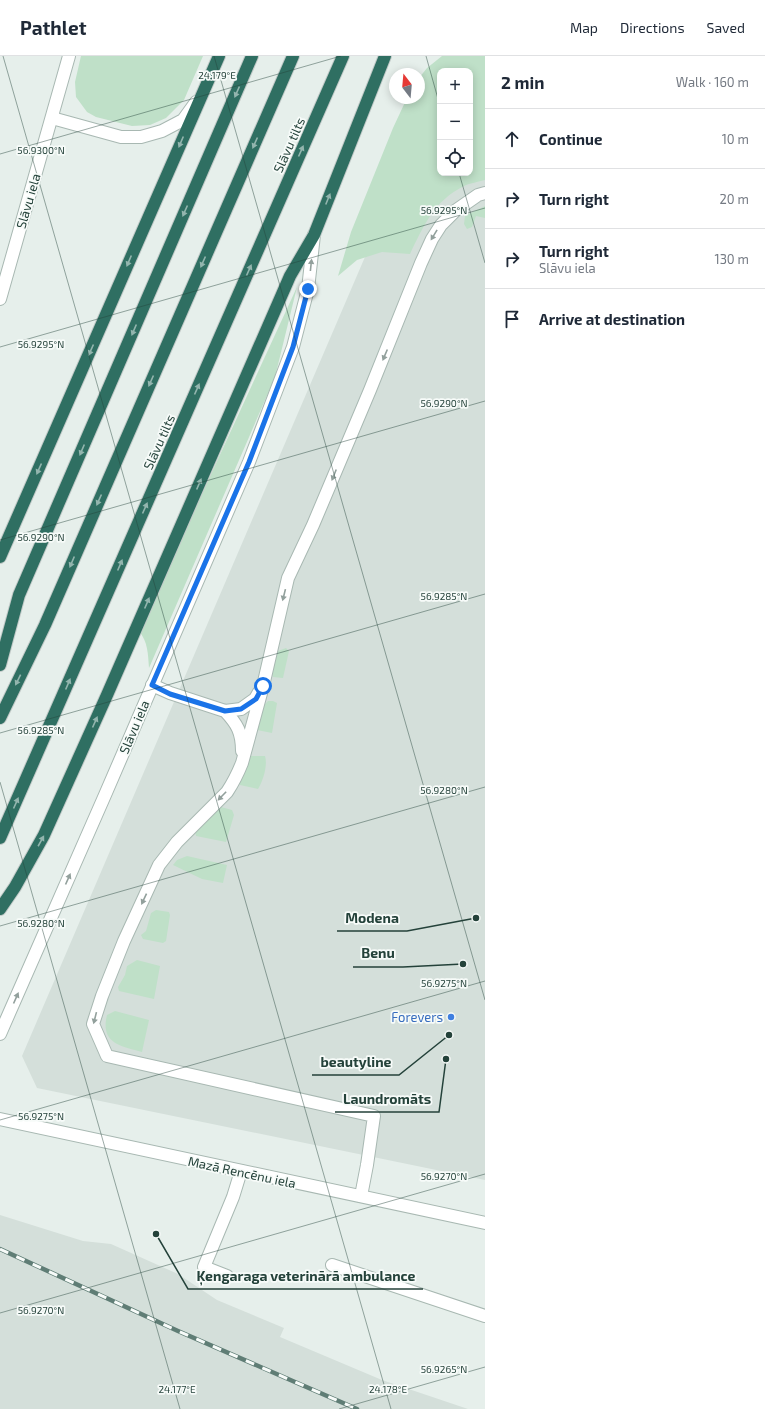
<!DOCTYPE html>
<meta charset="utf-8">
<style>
body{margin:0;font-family:"Exo 2",sans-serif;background:#f2f2f3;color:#1f2937}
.controls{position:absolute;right:12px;top:12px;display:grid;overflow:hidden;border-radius:8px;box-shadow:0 2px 10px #0003}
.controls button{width:36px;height:36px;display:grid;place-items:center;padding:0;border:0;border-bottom:1px solid #e0e1e3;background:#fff;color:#1f2937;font:20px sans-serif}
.compass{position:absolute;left:389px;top:12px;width:36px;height:36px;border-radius:50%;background:#fff;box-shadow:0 2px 10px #0003;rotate:344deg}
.stop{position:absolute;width:12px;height:12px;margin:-9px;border:3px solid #1a73e8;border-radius:50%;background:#fff}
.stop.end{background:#1a73e8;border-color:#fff;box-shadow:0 1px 4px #0008}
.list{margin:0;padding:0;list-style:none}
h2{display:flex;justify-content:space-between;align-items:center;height:52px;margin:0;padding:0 16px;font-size:17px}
h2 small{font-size:13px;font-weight:400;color:#747a83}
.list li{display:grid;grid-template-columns:26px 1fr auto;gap:12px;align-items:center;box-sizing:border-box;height:60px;padding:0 16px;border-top:1px solid #e0e1e3}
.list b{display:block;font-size:15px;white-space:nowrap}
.list p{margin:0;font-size:13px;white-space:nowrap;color:#747a83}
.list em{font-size:13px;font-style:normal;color:#747a83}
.icon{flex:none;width:22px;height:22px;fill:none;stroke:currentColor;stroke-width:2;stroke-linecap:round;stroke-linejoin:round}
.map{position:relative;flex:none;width:485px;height:1353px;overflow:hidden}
header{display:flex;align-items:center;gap:24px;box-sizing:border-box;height:56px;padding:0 20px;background:#fff;border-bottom:1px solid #e0e1e3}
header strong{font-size:19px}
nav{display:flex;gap:22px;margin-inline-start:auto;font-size:14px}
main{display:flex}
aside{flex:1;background:#fff}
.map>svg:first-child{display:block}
.built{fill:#d4dfda}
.green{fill:#bfe0c8;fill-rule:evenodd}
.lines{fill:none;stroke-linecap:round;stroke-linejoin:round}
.lane-casing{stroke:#a8b8b2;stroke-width:14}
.street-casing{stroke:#a8b8b2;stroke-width:14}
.highway-casing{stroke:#c2cac8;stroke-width:14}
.lane{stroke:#fff;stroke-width:12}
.street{stroke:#fff;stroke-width:12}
.highway{stroke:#2f6f62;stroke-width:12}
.rail-casing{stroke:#5f7d75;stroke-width:4.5}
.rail{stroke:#f7fbf9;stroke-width:3;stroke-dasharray:9;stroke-linecap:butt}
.oneway{fill:#93b5ae}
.oneway2{fill:#92a09c}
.route{stroke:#1a73e8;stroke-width:5}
.ticks{fill:none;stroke:#24423a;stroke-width:1;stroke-opacity:0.45}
.shop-dot{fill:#3f7fe0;stroke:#f7fbf9;stroke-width:1.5}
.labels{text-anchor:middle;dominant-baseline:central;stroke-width:3.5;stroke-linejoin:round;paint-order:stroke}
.street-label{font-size:13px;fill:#24423a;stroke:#f7fbf9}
.shop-label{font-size:13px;fill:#366cbe;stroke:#f7fbf9;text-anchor:end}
.ticks-label{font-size:10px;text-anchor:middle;fill:#24423a;stroke:#f7fbf9;stroke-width:3.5;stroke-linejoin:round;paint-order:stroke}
.leader{fill:none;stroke:#24423a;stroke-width:1.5}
.callout-dot{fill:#24423a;stroke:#f7fbf9;stroke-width:1.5}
.callout-label{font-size:14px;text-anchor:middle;font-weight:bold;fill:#24423a;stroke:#f7fbf9;stroke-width:3.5;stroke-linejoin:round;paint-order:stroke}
</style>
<header>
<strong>Pathlet</strong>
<nav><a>Map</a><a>Directions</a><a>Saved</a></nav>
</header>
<main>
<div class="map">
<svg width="485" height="1353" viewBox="0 0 485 1353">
<rect width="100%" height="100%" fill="#e6efeb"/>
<path class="built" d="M 485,111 L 485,1124 L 37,1032 L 22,1000 L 395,131 L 470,117 Z
M 0,1159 L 83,1185 L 111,1188 L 178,1218 L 217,1244 L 284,1272 L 280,1281 L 382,1324 L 468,1353 L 0,1353 Z"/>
<path class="green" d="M 81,0 L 203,0 L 184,44 L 166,62 L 150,69 L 132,70 L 96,61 L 87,56 L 76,41 L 75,26 Z
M 442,0 L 485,0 L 485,124 C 478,126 470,127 464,130 C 434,145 424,169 410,198 L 382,196 L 357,204 L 338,220 L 351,176 L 393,72 L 407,42 L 419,42 L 419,22 L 427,12 ZM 440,15 L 470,15 L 470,117 L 440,117 Z
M 485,150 L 485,162 L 476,160 L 472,171 L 467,173 L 464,168 L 465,160 Z
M 297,231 L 275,321 L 149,612 C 148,598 148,586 139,575 Z
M 286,592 L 289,595 L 283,622 L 273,621 L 272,616 L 278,595 Z
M 268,645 L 273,645 L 277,647 L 272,677 L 257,674 L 263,650 Z
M 251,700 L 265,700 C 268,709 263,725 258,733 L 240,729 L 239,725 Z
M 221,751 L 232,754 L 234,759 L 226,786 L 196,780 L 195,775 L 214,755 Z
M 187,800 L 227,809 L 223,827 L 202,823 L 173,809 L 177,804 Z
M 156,854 L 169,856 L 170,859 L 166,885 L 163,887 L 143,883 L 141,879 L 146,875 L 151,857 Z
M 137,904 L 160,910 L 154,943 L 119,935 L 118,931 L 125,919 L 127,910 Z
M 115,955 L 149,964 L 142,996 C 120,990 100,987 107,959 Z"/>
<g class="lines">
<defs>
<path id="lane" d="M 152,629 L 170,637 L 225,655 L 241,653 L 255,643 L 259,636
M 225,655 C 237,668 242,676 242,695
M 361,1140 L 367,1109 L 374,1060 L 107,1000 L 93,968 L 102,940 L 124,885 L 159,809 L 177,786 L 227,736 C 233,727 238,717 242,707 L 263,630 L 288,522 L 313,469 L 370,334 L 421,207 L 432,183 L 441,169 L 455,155 L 478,139 L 485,137
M 332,1209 L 485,1260
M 227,1220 L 204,1211 L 233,1141 L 241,1115"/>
<path id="street" d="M 52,62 L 121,81 L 141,81 L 162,75 L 183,64 L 196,46
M 0,243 L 69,0
M 0,978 L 105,739 L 249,406 L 293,291 L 308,233 L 314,179
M 0,1063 L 485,1167"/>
<path id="highway" d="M 0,501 L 219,0
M 0,609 L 19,539 L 252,0
M 0,662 L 45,569 L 293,0
M 0,782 L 343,0
M 0,853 L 15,831 L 44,779 L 107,639 L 290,220 L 314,179 L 385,0"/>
</defs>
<use href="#lane" class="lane-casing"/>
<use href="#street" class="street-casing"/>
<use href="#highway" class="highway-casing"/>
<use href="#lane" class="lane"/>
<use href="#street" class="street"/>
<use href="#highway" class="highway"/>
<defs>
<path id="rail" d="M 0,1193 L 178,1275 L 357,1353"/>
</defs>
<use href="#rail" class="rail-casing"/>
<use href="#rail" class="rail"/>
</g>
<defs><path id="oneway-solid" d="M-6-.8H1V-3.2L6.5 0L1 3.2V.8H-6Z"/></defs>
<g class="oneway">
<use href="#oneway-solid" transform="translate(237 36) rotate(114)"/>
<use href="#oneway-solid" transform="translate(181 86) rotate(113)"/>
<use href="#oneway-solid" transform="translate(255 87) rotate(114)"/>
<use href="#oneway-solid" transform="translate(301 95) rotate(-66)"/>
<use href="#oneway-solid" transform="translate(328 143) rotate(-68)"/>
<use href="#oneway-solid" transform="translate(185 155) rotate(114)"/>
<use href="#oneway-solid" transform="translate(129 205) rotate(113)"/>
<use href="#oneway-solid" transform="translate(203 206) rotate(114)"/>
<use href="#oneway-solid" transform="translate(249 214) rotate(-66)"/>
<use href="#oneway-solid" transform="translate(134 274) rotate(113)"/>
<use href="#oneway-solid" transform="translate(91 294) rotate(114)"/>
<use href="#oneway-solid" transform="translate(151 325) rotate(114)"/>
<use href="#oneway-solid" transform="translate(197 333) rotate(-66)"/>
<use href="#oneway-solid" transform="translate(82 394) rotate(113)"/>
<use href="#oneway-solid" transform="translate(39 413) rotate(114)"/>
<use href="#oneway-solid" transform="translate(199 428) rotate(-67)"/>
<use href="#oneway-solid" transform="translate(99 444) rotate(114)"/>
<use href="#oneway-solid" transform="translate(145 452) rotate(-66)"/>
<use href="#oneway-solid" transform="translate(72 506) rotate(113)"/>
<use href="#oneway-solid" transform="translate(120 509) rotate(-67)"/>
<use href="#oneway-solid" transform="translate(147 547) rotate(-67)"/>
<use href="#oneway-solid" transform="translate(18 624) rotate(116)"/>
<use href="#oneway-solid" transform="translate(68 628) rotate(-67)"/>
<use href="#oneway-solid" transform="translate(95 666) rotate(-66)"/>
<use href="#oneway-solid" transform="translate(16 747) rotate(-66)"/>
<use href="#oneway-solid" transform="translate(41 785) rotate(-61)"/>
</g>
<g class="oneway2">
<use href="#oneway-solid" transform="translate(434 179) rotate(121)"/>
<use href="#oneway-solid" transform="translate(311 209) rotate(-84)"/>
<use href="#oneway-solid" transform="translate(385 299) rotate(113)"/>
<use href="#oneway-solid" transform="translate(334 419) rotate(112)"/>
<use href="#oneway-solid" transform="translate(284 539) rotate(104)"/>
<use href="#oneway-solid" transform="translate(222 740) rotate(134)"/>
<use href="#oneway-solid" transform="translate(68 823) rotate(-66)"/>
<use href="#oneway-solid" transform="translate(144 843) rotate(115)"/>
<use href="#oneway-solid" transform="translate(16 942) rotate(-66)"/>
<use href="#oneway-solid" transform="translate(95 962) rotate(104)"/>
</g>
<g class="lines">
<path class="route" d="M 263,630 L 256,643 L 241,653 L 225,655 L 170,638 L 152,629 L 249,406 L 293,291 L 308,233"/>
</g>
<path class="ticks" d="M 3,0 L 391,1353M 214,0 L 485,944M 426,0 L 440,50M 0,98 L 341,0M 459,117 L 485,207M 0,291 L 485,152M 0,484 L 485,345M 0,677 L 485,538M 0,726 L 180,1353M 0,870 L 485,731M 0,1064 L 485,925M 0,1257 L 485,1118M 339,1353 L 485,1311"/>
<circle class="shop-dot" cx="451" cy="961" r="4"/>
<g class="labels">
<g class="street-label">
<text transform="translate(289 89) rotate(-66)">Slāvu tilts</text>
<text transform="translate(28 145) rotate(-74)">Slāvu iela</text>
<text transform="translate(159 386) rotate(-66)">Slāvu tilts</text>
<text transform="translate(134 671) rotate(-67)">Slāvu iela</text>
<text transform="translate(242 1116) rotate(12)">Mazā Rencēnu iela</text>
</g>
<g class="shop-label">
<text x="443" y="961">Forevers</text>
</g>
</g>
<g class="ticks-label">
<text x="217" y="23">24.179°E</text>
<text x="41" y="98">56.9300°N</text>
<text x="444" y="158">56.9295°N</text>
<text x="41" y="292">56.9295°N</text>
<text x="444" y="351">56.9290°N</text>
<text x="41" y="485">56.9290°N</text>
<text x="444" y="544">56.9285°N</text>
<text x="41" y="678">56.9285°N</text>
<text x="444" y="738">56.9280°N</text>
<text x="41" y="871">56.9280°N</text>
<text x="444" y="931">56.9275°N</text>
<text x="41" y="1064">56.9275°N</text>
<text x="444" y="1124">56.9270°N</text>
<text x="41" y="1258">56.9270°N</text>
<text x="444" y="1317">56.9265°N</text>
<text x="177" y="1337">24.177°E</text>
<text x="388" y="1337">24.178°E</text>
</g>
<path class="leader" d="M476 862L407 875H337M463 908L403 911H353M449 979L399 1019H312M446 1003L439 1056H335M156 1178L188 1233H423"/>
<g class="callout-dot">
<circle cx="476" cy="862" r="4"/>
<circle cx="463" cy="908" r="4"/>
<circle cx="449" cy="979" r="4"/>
<circle cx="446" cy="1003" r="4"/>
<circle cx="156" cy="1178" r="4"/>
</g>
<g class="callout-label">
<text x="372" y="867">Modena</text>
<text x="378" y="902">Benu</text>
<text x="356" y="1011">beautyline</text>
<text x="387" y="1048">Laundromāts</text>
<text x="306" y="1225">Ķengaraga veterinārā ambulance</text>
</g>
</svg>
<div class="controls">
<button>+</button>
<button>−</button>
<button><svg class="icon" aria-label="locate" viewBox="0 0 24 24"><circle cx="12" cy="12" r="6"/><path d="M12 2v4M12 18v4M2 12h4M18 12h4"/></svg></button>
</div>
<svg class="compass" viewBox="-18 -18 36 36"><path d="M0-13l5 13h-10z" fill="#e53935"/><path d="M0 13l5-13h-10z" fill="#747a83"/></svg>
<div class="stop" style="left:263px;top:630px"></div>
<div class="stop end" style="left:308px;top:233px"></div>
</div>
<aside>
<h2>2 min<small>Walk · 160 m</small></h2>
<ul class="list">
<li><svg class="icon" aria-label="ahead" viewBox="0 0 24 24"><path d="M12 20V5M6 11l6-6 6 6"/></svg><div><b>Continue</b></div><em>10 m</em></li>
<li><svg class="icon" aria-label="right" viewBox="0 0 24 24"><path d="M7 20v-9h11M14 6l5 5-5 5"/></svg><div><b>Turn right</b></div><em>20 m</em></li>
<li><svg class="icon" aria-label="right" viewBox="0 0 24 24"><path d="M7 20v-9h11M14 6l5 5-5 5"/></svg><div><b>Turn right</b><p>Slāvu iela</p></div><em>130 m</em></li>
<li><svg class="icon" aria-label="arrive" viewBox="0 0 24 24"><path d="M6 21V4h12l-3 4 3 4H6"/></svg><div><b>Arrive at destination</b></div></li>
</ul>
</aside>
</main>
